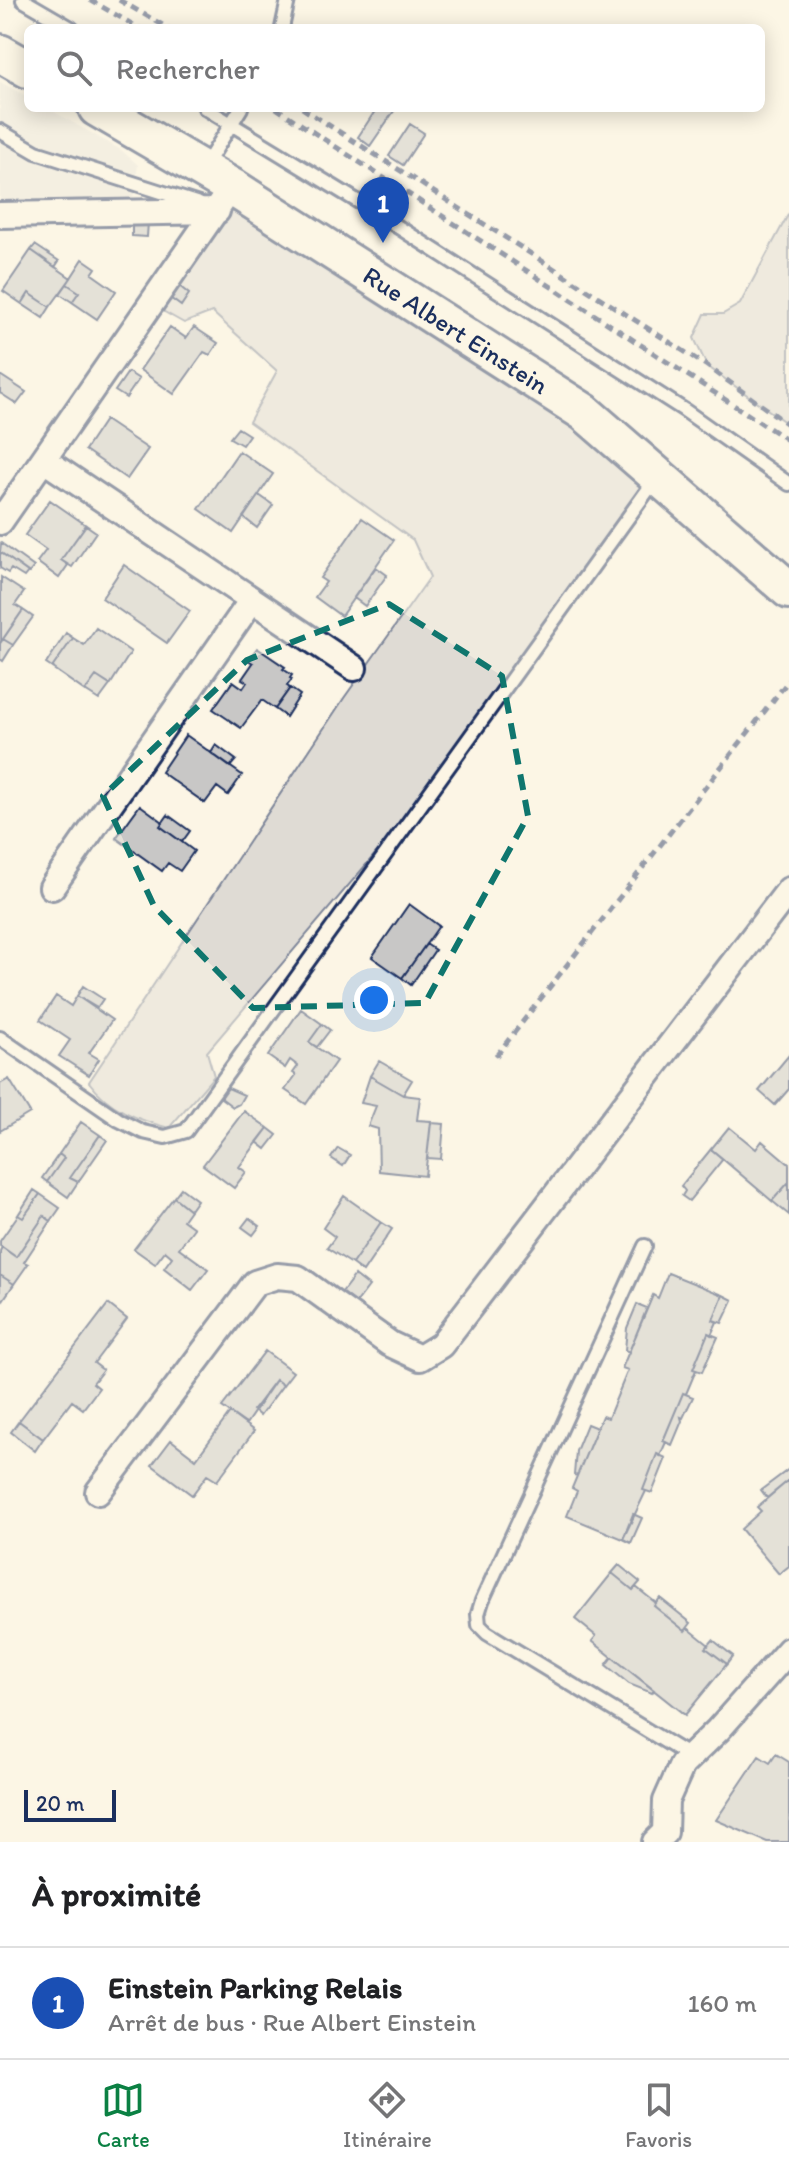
<!DOCTYPE html>
<html lang="fr">
<meta charset="utf-8">
<style>
body{margin:0;font-family:Itim,sans-serif;background:#f2f2f2;color:#202124}
.scale{position:absolute;left:24px;bottom:20px;width:92px;box-sizing:border-box;padding-left:8px;border:4px solid #1b2f5e;border-top:0;font-size:22px;line-height:28px;white-space:nowrap;color:#1b2f5e;-webkit-text-stroke:6px #fcf5e5;paint-order:stroke}
.you{position:absolute;left:374px;top:1000px;width:28px;height:28px;margin:-20px;border:6px solid #fff;border-radius:50%;background:#1a73e8;box-shadow:0 0 0 12px #1a73e833}
.badge{display:grid;place-items:center;width:52px;height:52px;border-radius:50%;background:#0b8043;color:#fff;font-size:26px;font-weight:700}
.pin{position:absolute;translate:-50% -66px;filter:drop-shadow(0 2px 4px #0008)}
.pin::after{content:'';position:absolute;top:42px;width:28px;height:24px;background:inherit;clip-path:polygon(0 0,100% 0,50% 100%)}
.list{margin:0;padding:0;list-style:none}
h2{display:flex;justify-content:space-between;align-items:center;height:104px;margin:0;padding:0 32px;font-size:34px}
h2 small{font-size:26px;font-weight:400;color:#757577}
.list li{display:grid;grid-template-columns:52px 1fr auto;gap:24px;align-items:center;box-sizing:border-box;height:112px;padding:0 32px;border-top:2px solid #e0e0e0}
.list b{display:block;font-size:30px;white-space:nowrap}
.list p{margin:0;font-size:26px;white-space:nowrap;color:#757577}
.list em{font-size:26px;font-style:normal;color:#757577}
.icon{flex:none;width:44px;height:44px;fill:none;stroke:currentColor;stroke-width:2;stroke-linecap:round;stroke-linejoin:round}
.map{position:relative;flex:none;width:789px;height:1842px;overflow:hidden}
.search{position:absolute;background:#fff;box-shadow:0 4px 20px #0003;left:24px;right:24px;top:24px;height:88px;display:flex;align-items:center;gap:20px;box-sizing:border-box;padding:0 28px;border-radius:12px;color:#757577;font-size:30px}
.sheet{height:216px;background:#fff}
nav{display:flex;justify-content:space-around;align-items:center;box-sizing:border-box;height:112px;border-top:2px solid #e0e0e0;background:#fff;font-size:22px;color:#757577}
nav a{display:grid;justify-items:center;gap:4px}
nav .on{color:#0b8043}
.map>svg:first-child{display:block}
.built{fill:#ece7dc}
.green{fill:#dfdbd4;stroke:#7d8599;stroke-width:2}
.building{fill:#c8c7c6;stroke:#1b2f5e;stroke-width:2}
.lines{fill:none;stroke-linecap:round;stroke-linejoin:round}
.lane-casing{stroke:#1b2f5e;stroke-width:18}
.street-casing{stroke:#1b2f5e;stroke-width:30}
.secondary-casing{stroke:#1b2f5e;stroke-width:42}
.path{stroke:#1b2f5e;stroke-width:5;stroke-dasharray:8 6;stroke-linecap:butt}
.lane{stroke:#fcf5e5;stroke-width:12}
.street{stroke:#fcf5e5;stroke-width:24}
.secondary{stroke:#fcf5e5;stroke-width:36}
.marked{fill:none;stroke:#0f766e;stroke-width:6;stroke-dasharray:16 10;stroke-linejoin:round}
.labels{text-anchor:middle;dominant-baseline:central;stroke-width:6;stroke-linejoin:round;paint-order:stroke}
.street-label{font-size:26px;fill:#1b2f5e;stroke:#fcf5e5}
</style>
<div class="map">
<svg width="789" height="1842" viewBox="0 0 789 1842">
<rect width="100%" height="100%" fill="#fcf5e5"/>
<filter id="ink" filterUnits="userSpaceOnUse"><feTurbulence type="fractalNoise" baseFrequency=".0125" numOctaves="2"/><feDisplacementMap in="SourceGraphic" scale="16" xChannelSelector="R" yChannelSelector="G"/><feConvolveMatrix kernelMatrix="1 2 1 2 8 2 1 2 1" color-interpolation-filters="sRGB"/></filter>
<g filter="url(#ink)">
<path class="built" d="M 0,82 L 28,97 L 28,108 L 47,108 L 121,150 L 138,165 L 133,198 L 99,204 L 0,201 Z"/>
<path class="green" d="M 232,187 L 657,477 L 444,773 L 207,1052 L 214,1076 L 169,1128 C 138,1120 109,1109 89,1082 L 344,698 L 430,577 L 413,540 L 249,422 L 277,371 L 212,312 L 184,323 L 152,305 Z
M 789,213 L 789,425 L 707,366 L 694,338 L 705,314 L 723,314 L 740,304 Z"/>
<path class="building" d="M 377,108 L 389,108 L 394,111 L 370,146 L 358,137 Z
M 410,124 L 424,133 L 403,165 L 389,156 Z
M 132,222 L 148,222 L 147,237 L 132,236 Z
M 35,245 L 59,261 L 55,267 L 31,250 Z
M 31,250 L 71,278 L 50,307 L 29,293 L 22,304 L 3,291 Z
M 83,259 L 96,268 L 92,274 L 116,291 L 97,319 L 72,302 L 79,292 L 67,284 Z
M 67,284 L 79,292 L 72,302 L 60,294 Z
M 178,285 L 189,294 L 181,306 L 170,298 Z
M 29,293 L 50,307 L 43,318 L 22,304 Z
M 170,327 L 186,338 L 194,327 L 218,343 L 210,355 L 204,352 L 174,394 L 140,370 Z
M 128,372 L 139,379 L 126,398 L 115,391 Z
M 0,375 L 26,392 L 17,404 L 0,393 Z
M 105,420 L 148,449 L 127,479 L 85,450 Z
M 238,428 L 249,435 L 242,445 L 230,438 Z
M 239,451 L 273,474 L 233,533 L 199,509 Z
M 259,495 L 273,505 L 257,528 L 243,517 Z
M 50,500 L 86,525 L 61,560 L 68,565 L 59,578 L 37,562 L 46,550 L 25,535 Z
M 362,518 L 394,540 L 341,616 L 315,597 L 326,582 L 320,578 Z
M 86,525 L 96,532 L 72,567 L 61,560 Z
M 1,543 L 34,567 L 29,573 L 0,552 Z
M 0,552 L 28,572 L 24,577 L 11,569 L 8,573 L 0,568 Z
M 124,565 L 190,611 L 167,643 L 102,598 Z
M 376,567 L 387,575 L 365,606 L 354,598 Z
M 1,577 L 24,592 L 15,605 L 23,610 L 1,642 Z
M 23,610 L 33,617 L 13,645 L 3,639 Z
M 96,628 L 131,652 L 110,685 L 96,676 L 85,691 L 52,668 L 73,638 L 84,645 Z
M 66,633 L 73,638 L 52,668 L 46,664 Z
M 3,639 L 13,645 L 3,661 L 0,659 L 0,642 Z
M 257,648 L 285,667 L 283,669 L 292,675 L 290,678 L 292,679 L 287,686 L 290,688 L 275,709 L 262,700 L 241,728 L 213,709 L 233,681 L 243,688 L 247,682 L 242,679 L 253,663 L 248,660 Z
M 96,676 L 110,685 L 99,700 L 85,691 Z
M 290,688 L 300,695 L 286,717 L 275,709 Z
M 186,735 L 242,775 L 228,795 L 217,787 L 205,803 L 161,772 Z
M 216,745 L 236,760 L 230,767 L 211,753 Z
M 140,805 L 163,822 L 160,826 L 194,851 L 180,871 L 168,863 L 162,871 L 116,838 Z
M 168,815 L 190,831 L 182,842 L 160,826 Z
M 409,904 L 439,926 L 402,978 L 372,957 Z
M 426,944 L 435,950 L 411,985 L 402,978 Z
M 83,986 L 103,999 L 97,1008 L 77,996 Z
M 56,996 L 71,1006 L 77,996 L 112,1020 L 89,1053 L 99,1059 L 89,1075 L 59,1056 L 70,1040 L 40,1020 Z
M 301,1009 L 322,1024 L 309,1042 L 336,1061 L 306,1104 L 285,1090 L 296,1075 L 293,1073 L 298,1066 L 290,1060 L 285,1068 L 268,1056 Z
M 322,1024 L 330,1030 L 317,1047 L 309,1042 Z
M 789,1055 L 789,1089 L 775,1105 L 759,1091 Z
M 379,1061 L 412,1080 L 403,1095 L 370,1076 Z
M 370,1076 L 403,1095 L 420,1097 L 417,1120 L 431,1121 L 425,1176 L 379,1171 L 378,1129 L 368,1126 L 376,1106 L 361,1103 Z
M 9,1079 L 30,1113 L 0,1131 L 0,1084 Z
M 228,1088 L 244,1095 L 239,1104 L 233,1107 L 221,1098 Z
M 244,1111 L 268,1128 L 239,1167 L 246,1172 L 234,1188 L 203,1165 Z
M 81,1122 L 100,1135 L 70,1178 L 78,1182 L 68,1197 L 47,1182 L 64,1158 L 59,1154 Z
M 431,1123 L 444,1124 L 441,1159 L 427,1158 Z
M 729,1127 L 756,1149 L 762,1141 L 789,1164 L 789,1182 L 772,1201 L 711,1149 Z
M 268,1128 L 277,1135 L 266,1149 L 257,1142 Z
M 100,1135 L 107,1140 L 78,1182 L 70,1178 Z
M 338,1148 L 350,1155 L 343,1166 L 331,1158 Z
M 711,1149 L 723,1159 L 689,1201 L 682,1196 L 685,1191 L 681,1186 Z
M 59,1154 L 64,1158 L 47,1182 L 42,1178 Z
M 789,1182 L 789,1215 L 772,1201 Z
M 181,1188 L 197,1200 L 190,1210 L 174,1197 Z
M 34,1190 L 40,1194 L 23,1218 L 18,1215 Z
M 40,1194 L 60,1208 L 51,1221 L 44,1216 L 16,1257 L 0,1246 L 0,1241 L 18,1215 L 23,1218 Z
M 344,1196 L 381,1222 L 352,1264 L 327,1248 L 335,1237 L 323,1228 Z
M 174,1197 L 190,1210 L 183,1220 L 194,1228 L 179,1248 L 208,1269 L 192,1290 L 164,1268 L 172,1257 L 165,1251 L 155,1264 L 134,1249 Z
M 44,1216 L 51,1221 L 24,1262 L 28,1264 L 14,1284 L 0,1275 L 0,1251 L 2,1247 L 16,1257 Z
M 249,1218 L 260,1226 L 253,1235 L 242,1227 Z
M 381,1222 L 392,1229 L 363,1272 L 352,1264 Z
M 668,1273 L 723,1295 L 713,1320 L 717,1322 L 711,1335 L 708,1333 L 693,1369 L 696,1370 L 686,1394 L 683,1393 L 663,1441 L 666,1442 L 660,1456 L 657,1454 L 643,1490 L 646,1491 L 623,1539 L 567,1516 L 577,1491 L 572,1488 L 602,1416 L 608,1418 L 628,1370 L 622,1368 L 653,1295 L 658,1298 Z
M 0,1275 L 14,1284 L 3,1300 L 0,1298 Z
M 355,1275 L 369,1286 L 356,1303 L 342,1292 Z
M 723,1295 L 733,1300 L 722,1323 L 713,1320 Z
M 108,1304 L 127,1319 L 94,1363 L 103,1370 L 93,1383 L 99,1388 L 83,1409 L 72,1401 L 43,1439 L 19,1421 Z
M 637,1304 L 647,1308 L 629,1352 L 625,1350 L 627,1328 Z
M 708,1333 L 718,1337 L 702,1372 L 693,1369 Z
M 265,1351 L 293,1372 L 283,1385 L 276,1380 L 246,1424 L 222,1407 Z
M 276,1380 L 283,1385 L 260,1416 L 253,1410 Z
M 683,1393 L 693,1397 L 683,1418 L 681,1417 L 682,1421 L 672,1445 L 663,1441 Z
M 230,1413 L 254,1431 L 217,1481 L 207,1475 L 192,1495 L 152,1465 L 171,1440 L 196,1459 Z
M 19,1421 L 43,1439 L 35,1451 L 11,1432 Z
M 587,1424 L 597,1428 L 577,1476 L 574,1475 L 576,1451 Z
M 657,1454 L 666,1458 L 652,1493 L 643,1490 Z
M 789,1469 L 789,1480 L 767,1498 L 761,1490 Z
M 789,1480 L 789,1566 L 779,1574 L 741,1529 L 761,1511 L 757,1507 Z
M 633,1514 L 642,1518 L 631,1543 L 623,1539 Z
M 619,1565 L 640,1582 L 633,1590 L 612,1573 Z
M 612,1573 L 633,1590 L 636,1587 L 656,1603 L 654,1606 L 685,1631 L 688,1628 L 709,1645 L 706,1648 L 727,1664 L 685,1715 L 592,1641 L 596,1636 L 575,1619 Z
M 660,1598 L 691,1623 L 685,1631 L 654,1606 Z
M 713,1640 L 733,1656 L 727,1664 L 706,1648 Z
M 612,1657 L 654,1690 L 652,1693 L 629,1684 L 606,1665 Z
M 776,1754 L 789,1762 L 789,1842 L 767,1842 L 716,1820 L 759,1756 L 770,1763 Z"/>
<g class="lines">
<defs>
<path id="lane" d="M 23,0 L 71,28
M 282,28 L 288,0
M 205,108 L 367,207 L 684,410 L 789,484
M 0,131 L 36,152 L 199,204
M 204,168 L 241,108
M 0,1038 L 119,1120 L 143,1132 L 165,1137 L 186,1131 L 655,480
M 645,1246 L 482,1601 L 478,1614 L 479,1625 L 487,1633 L 691,1757"/>
<path id="street" d="M 0,215 L 217,211
M 44,460 L 354,668
M 0,522 L 232,187
M 52,887 L 252,600
M 98,1492 L 255,1283 L 277,1276 L 298,1278 L 390,1344 L 420,1358 L 441,1345 L 789,890
M 655,1842 L 665,1832 L 666,1801 L 682,1765 L 718,1730 L 789,1650"/>
<g id="secondary">
<path d="M 0,53 L 28,69"/>
<path id="s1" d="M 97,108 L 232,187 L 584,412 L 789,590"/>
</g>
</defs>
<use href="#lane" class="lane-casing"/>
<use href="#street" class="street-casing"/>
<use href="#secondary" class="secondary-casing"/>
<path class="path" d="M 90,0 L 139,28
M 119,0 L 168,28
M 276,108 L 789,441
M 302,108 L 707,366 L 789,425
M 496,1056 L 789,680"/>
<use href="#lane" class="lane"/>
<use href="#street" class="street"/>
<use href="#secondary" class="secondary"/>
</g>
</g>
<path d="M0 0H789V1842H0ZM 389,604 L 502,676 L 528,816 L 425,1003 L 253,1008 L 154,906 L 103,796 L 247,660 Z" fill="#fcf5e5" fill-opacity=".55" fill-rule="evenodd"/>
<path class="marked" d="M 389,604 L 502,676 L 528,816 L 425,1003 L 253,1008 L 154,906 L 103,796 L 247,660 Z"/>
<g class="labels">
<g class="street-label">
<text stroke="none"><textPath href="#s1" startOffset="422">Rue Albert Einstein</textPath></text>
</g>
</g>
</svg>
<div class="scale">20 m</div>
<div class="you"></div>
<div class="pin badge" style="left:383px;top:243px;background:#1a4fb4">1</div>
<div class="search"><svg class="icon" aria-label="search" viewBox="0 0 24 24"><circle cx="10" cy="10" r="6"/><path d="M15 15l6 6"/></svg>Rechercher</div>
</div>
<section class="sheet">
<h2>À proximité<small></small></h2>
<ul class="list">
<li><span class="badge" style="background:#1a4fb4">1</span><div><b>Einstein Parking Relais</b><p>Arrêt de bus · Rue Albert Einstein</p></div><em>160 m</em></li>
</ul>
</section>
<nav>
<a class="on"><svg class="icon" aria-label="map" viewBox="0 0 24 24"><path d="M3 6l6-2 6 2 6-2v14l-6 2-6-2-6 2zM9 4v14M15 6v14"/></svg>Carte</a>
<a><svg class="icon" aria-label="directions" viewBox="0 0 24 24"><path d="M12 3l9 9-9 9-9-9zM9 14v-3h6M13 9l2 2-2 2"/></svg>Itinéraire</a>
<a><svg class="icon" aria-label="saved" viewBox="0 0 24 24"><path d="M7 4h10v16l-5-4-5 4z"/></svg>Favoris</a>
</nav>
